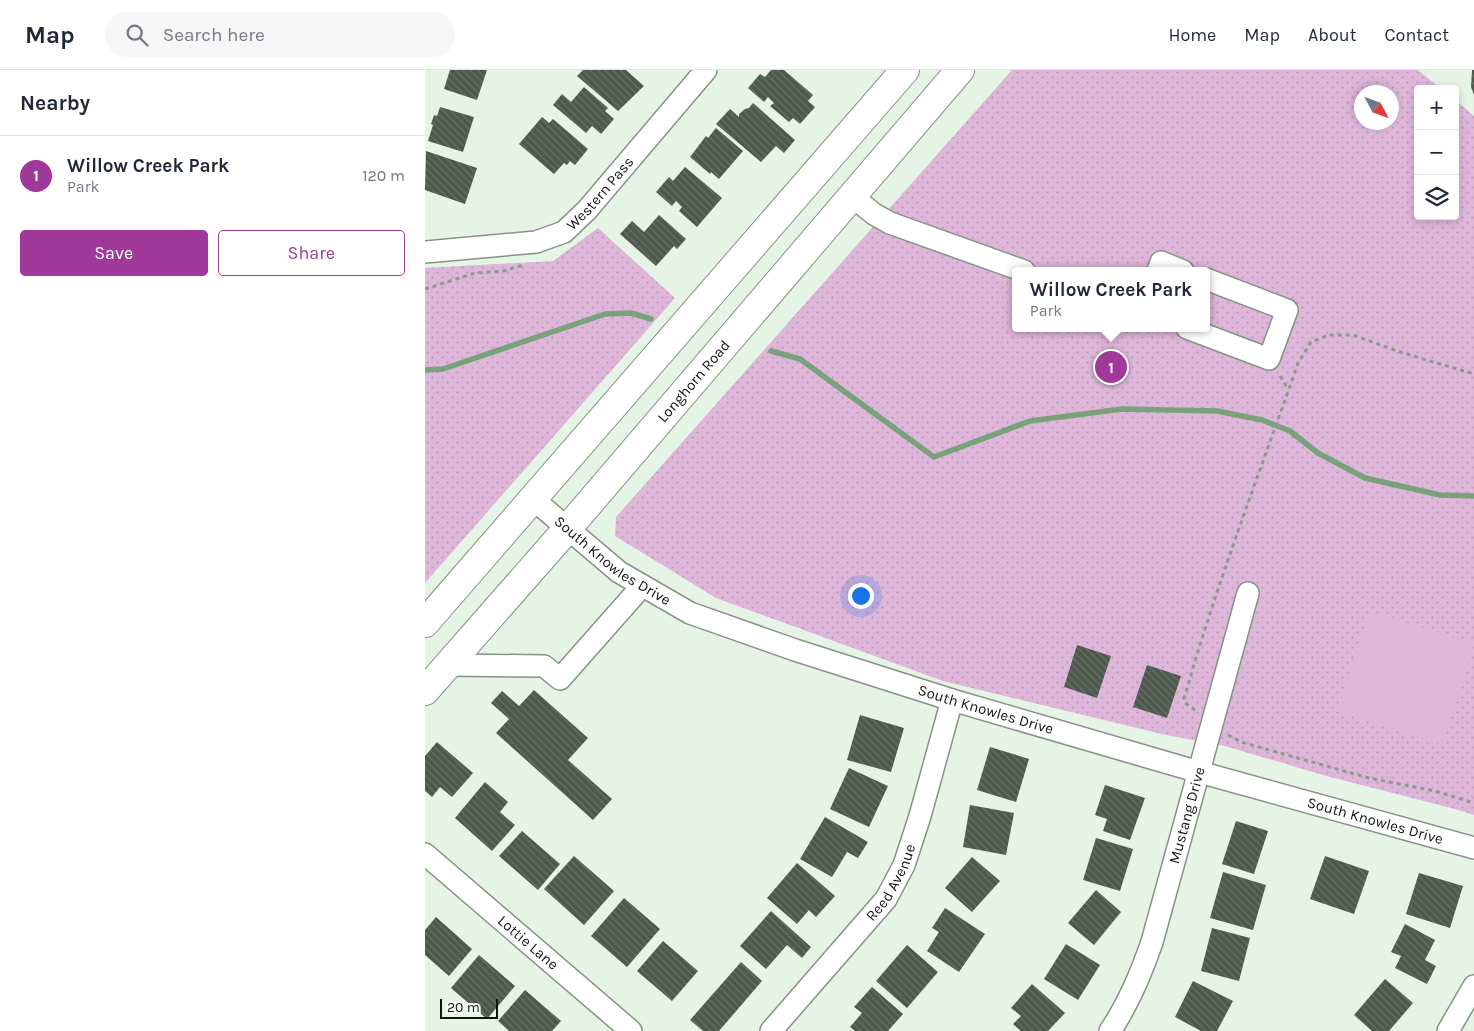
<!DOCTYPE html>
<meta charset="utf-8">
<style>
body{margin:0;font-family:Karla,sans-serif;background:#f6f6f7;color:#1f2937}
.controls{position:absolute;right:15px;top:15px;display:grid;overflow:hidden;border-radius:5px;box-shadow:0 2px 8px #0003}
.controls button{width:45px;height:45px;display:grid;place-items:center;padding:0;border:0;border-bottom:1px solid #e0e1e3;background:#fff;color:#1f2937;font:25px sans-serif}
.compass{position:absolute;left:929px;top:15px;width:45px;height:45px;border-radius:50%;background:#fff;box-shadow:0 2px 8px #0003;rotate:131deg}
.scale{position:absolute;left:15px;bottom:12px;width:58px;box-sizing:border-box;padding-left:5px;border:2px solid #101510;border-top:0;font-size:14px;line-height:18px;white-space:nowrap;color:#101510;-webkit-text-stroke:4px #f8fef8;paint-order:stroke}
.you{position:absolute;left:435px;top:525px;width:18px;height:18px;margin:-12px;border:4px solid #fff;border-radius:50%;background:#1a73e8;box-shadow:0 0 0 8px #1a73e833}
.badge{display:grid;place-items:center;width:32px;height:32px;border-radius:50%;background:#a1399b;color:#fff;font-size:16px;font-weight:700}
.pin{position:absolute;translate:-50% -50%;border:2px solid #fff;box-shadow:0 1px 5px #0006}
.popup{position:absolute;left:587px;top:197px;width:198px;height:65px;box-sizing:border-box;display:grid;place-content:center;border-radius:5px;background:#fff;filter:drop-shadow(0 1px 4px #0005);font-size:16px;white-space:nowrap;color:#747a83}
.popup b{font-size:19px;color:#1f2937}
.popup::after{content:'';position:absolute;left:50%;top:100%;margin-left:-10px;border:10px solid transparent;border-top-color:#fff}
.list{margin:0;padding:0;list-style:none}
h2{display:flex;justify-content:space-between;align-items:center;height:65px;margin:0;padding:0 20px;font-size:21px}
h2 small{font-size:16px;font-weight:400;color:#747a83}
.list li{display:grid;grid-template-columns:32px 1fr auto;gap:15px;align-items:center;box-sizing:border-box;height:80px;padding:0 20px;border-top:1px solid #e0e1e3}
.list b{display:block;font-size:19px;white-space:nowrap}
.list p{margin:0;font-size:16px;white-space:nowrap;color:#747a83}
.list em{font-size:16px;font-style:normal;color:#747a83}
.actions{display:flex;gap:10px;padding:15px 20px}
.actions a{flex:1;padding:11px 0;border:1px solid #a1399b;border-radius:5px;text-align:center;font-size:18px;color:#a1399b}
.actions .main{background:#a1399b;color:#fff}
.icon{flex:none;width:28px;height:28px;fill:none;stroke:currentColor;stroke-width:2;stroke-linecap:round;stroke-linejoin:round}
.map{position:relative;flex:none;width:1049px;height:961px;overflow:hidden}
header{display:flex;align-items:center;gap:30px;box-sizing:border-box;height:70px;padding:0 25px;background:#fff;border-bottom:1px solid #e0e1e3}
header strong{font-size:24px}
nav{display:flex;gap:28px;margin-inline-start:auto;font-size:18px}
.search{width:350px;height:45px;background:#f6f6f7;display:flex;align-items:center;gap:12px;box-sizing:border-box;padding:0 18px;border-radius:28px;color:#747a83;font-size:19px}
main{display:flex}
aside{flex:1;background:#fff}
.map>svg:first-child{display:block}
.green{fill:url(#green-dots);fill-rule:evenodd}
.pitch{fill:#deb6d9}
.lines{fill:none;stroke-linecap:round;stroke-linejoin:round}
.stream{stroke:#79a27a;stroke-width:5.5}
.building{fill:url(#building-back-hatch)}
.minor-casing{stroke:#869386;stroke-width:24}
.major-casing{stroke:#869386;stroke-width:30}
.path{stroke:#8f9a8f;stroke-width:3;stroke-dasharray:4 4;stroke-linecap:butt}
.minor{stroke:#fff;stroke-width:21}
.major{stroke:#fff;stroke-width:28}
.labels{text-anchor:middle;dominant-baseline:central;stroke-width:5;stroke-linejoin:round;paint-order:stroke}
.street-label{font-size:15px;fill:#101510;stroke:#f8fef8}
</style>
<header>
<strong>Map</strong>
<div class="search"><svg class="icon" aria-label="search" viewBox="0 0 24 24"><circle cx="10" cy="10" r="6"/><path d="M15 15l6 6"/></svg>Search here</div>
<nav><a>Home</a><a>Map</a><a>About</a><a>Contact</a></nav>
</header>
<main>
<aside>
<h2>Nearby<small></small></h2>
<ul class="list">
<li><span class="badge">1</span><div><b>Willow Creek Park</b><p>Park</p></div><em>120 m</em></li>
</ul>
<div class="actions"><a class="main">Save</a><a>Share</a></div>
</aside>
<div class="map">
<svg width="1049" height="961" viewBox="0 0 1049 961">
<defs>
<pattern id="green-dots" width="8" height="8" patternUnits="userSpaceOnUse" patternTransform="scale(1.25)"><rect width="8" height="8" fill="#deb6d9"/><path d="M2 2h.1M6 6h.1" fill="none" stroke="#bd9cb9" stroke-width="1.8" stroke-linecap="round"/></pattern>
<pattern id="building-back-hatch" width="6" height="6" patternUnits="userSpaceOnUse" patternTransform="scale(1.25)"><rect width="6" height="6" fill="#4d594d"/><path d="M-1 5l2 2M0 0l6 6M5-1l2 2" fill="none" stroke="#687168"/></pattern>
</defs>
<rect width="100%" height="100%" fill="#e5f4e5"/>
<path class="green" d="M 587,0 L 993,0 L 1016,19 L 993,19 L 993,146 L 1030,146 L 1030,30 L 1049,46 L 1049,745 L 1030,739 L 905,707 L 800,676 L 741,665 L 518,611 L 291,528 L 190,466 L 191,447 ZM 936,22 L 966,22 L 966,52 L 936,52 ZM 591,201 L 781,201 L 781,258 L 591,258 Z
M 173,158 L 250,228 L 0,513 L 0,198 L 128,191 Z"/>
<path class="pitch" d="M 945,541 L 1049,574 L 1017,674 L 913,641 Z"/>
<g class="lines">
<path class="stream" d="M 346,281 L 375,289 L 509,387 L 605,351 L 697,339 L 792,341 L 837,350 L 865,361 L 893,383 L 940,408 L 1015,425 L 1049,426
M 0,300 L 18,299 L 180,244 L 206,243 L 226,249"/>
</g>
<path class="building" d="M 25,0 L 62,0 L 52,30 L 19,19 Z
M 158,0 L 201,0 L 219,16 L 193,41 L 152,6 Z
M 346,0 L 359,0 L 388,25 L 383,31 L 390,37 L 375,54 L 368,48 L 364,52 L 345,36 L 349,33 L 343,27 L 339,32 L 323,18 L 335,4 L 340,7 Z
M 1047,0 L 1049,0 L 1049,25 L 1046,17 Z
M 159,17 L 183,38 L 180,41 L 189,49 L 176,64 L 167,56 L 161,63 L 128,35 L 137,24 L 146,32 Z
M 328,33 L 370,70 L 359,83 L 351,76 L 336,92 L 291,54 L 305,39 L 314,47 L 314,44 L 320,39 L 324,38 Z
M 15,37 L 49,47 L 38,82 L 3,71 L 8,55 L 6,54 L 9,45 L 12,46 Z
M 117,47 L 124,53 L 128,49 L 163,79 L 150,95 L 145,91 L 142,95 L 139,93 L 129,104 L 94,74 Z
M 291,58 L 318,81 L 294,109 L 286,102 L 285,104 L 265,87 L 281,66 L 283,68 Z
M 1,81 L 52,98 L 40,134 L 0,120 Z
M 260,97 L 297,128 L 272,157 L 254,141 L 257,137 L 251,131 L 247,136 L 231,122 L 244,107 L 248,111 Z
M 234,145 L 261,169 L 252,179 L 249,176 L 231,196 L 195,164 L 207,151 L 219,162 Z
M 652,575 L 686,586 L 672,628 L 639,617 Z
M 722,595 L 756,606 L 742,648 L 708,637 Z
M 109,620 L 163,668 L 143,690 L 187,729 L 168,750 L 71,663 L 84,649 L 66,633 L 77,621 L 94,636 Z
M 435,645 L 479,658 L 466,702 L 422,690 Z
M 12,672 L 48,703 L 27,727 L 15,717 L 7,727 L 0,721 L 0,686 Z
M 565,677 L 604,689 L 591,732 L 552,720 Z
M 424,698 L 463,716 L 444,757 L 405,739 Z
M 60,712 L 83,732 L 75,742 L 90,755 L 67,781 L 30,748 Z
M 680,715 L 720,728 L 705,770 L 678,761 L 682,749 L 670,745 Z
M 545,735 L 589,743 L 581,785 L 538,777 Z
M 400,747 L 443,772 L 433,788 L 422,782 L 407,807 L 375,789 Z
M 811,751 L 843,761 L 829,804 L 797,794 Z
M 97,761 L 135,794 L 113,820 L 74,786 Z
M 671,768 L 708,779 L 695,821 L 658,810 Z
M 149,786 L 189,821 L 159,855 L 119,819 Z
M 900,786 L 944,801 L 929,844 L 885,829 Z
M 547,787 L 575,811 L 547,842 L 520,818 Z
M 372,793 L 410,826 L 391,847 L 384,840 L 372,854 L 342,828 Z
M 798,802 L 841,815 L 828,860 L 785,848 Z
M 994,803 L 1038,816 L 1025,858 L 981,844 Z
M 671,820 L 696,842 L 669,875 L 643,853 Z
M 199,828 L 235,859 L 202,897 L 166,866 Z
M 520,838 L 560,864 L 534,902 L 502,881 L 514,862 L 507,858 Z
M 346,841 L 386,877 L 377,888 L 362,875 L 341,899 L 315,876 Z
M 11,847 L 47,879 L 24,906 L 0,885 L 0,860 Z
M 980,854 L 1010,870 L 1000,890 L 1011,896 L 1002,914 L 970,898 L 976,886 L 966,882 Z
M 787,858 L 825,868 L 814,911 L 776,901 Z
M 238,871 L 273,901 L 247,931 L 212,901 Z
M 641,874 L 675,895 L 653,930 L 619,909 Z
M 482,875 L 513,902 L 482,938 L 451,911 Z
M 54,885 L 90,916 L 62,949 L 26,918 Z
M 316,892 L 337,911 L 294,961 L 278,961 L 265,950 Z
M 960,909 L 988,933 L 964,961 L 947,961 L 929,945 Z
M 768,911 L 808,931 L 792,961 L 776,961 L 750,947 Z
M 607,914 L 640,943 L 623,961 L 596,961 L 588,954 L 596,946 L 586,938 Z
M 447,917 L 478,944 L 463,961 L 430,961 L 425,957 L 437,943 L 429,937 Z
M 100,920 L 136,951 L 127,961 L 84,961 L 73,951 Z"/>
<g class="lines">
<defs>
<g id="minor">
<path d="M 428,127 L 449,144 L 465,153 L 599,201"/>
<path id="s1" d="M 0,182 L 111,172 L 139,162 L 162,140 L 281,0"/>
<path d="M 733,201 L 736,192 L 758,201"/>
<path d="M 762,258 L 844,289 L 862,240 L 781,209"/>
<path id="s2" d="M 108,429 L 194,502 L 265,543 L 370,580 L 527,630 L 774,702 L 1049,778"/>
<path d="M 23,595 L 119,596 L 135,609 L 217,516"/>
<path id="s3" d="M 0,784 L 206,961"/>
<path id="s4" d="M 346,961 L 461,829 L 479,795 L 495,746 L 527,630"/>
<path id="s5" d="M 685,961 C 704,933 716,904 727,872 L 823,523"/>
<path d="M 1023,961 L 1049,916"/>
</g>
<g id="major">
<path d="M 0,553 L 480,0"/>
<path id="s6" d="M 0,621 L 143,458 L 535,0"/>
</g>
</defs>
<use href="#minor" class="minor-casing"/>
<use href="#major" class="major-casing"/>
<path class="path" d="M 0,219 L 50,203 L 79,201 L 98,195
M 855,306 L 863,319
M 770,640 L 760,633 L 759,629 C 791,515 834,405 873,293 L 886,272 L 904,265 L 928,265 L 978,283 L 1049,304
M 803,665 L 816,672 L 944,708 L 1010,721 L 1049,733"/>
<use href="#minor" class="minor"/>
<use href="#major" class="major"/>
</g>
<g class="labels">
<g class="street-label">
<text stroke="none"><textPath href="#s1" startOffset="194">Western Pass</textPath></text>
<text stroke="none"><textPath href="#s6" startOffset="410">Longhorn Road</textPath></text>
<text stroke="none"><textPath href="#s2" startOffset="101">South Knowles Drive</textPath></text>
<text stroke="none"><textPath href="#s2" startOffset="506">South Knowles Drive</textPath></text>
<text stroke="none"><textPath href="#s5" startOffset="230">Mustang Drive</textPath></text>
<text stroke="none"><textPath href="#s2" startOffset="911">South Knowles Drive</textPath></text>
<text stroke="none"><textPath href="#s4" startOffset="192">Reed Avenue</textPath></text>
<text stroke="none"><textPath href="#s3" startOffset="136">Lottie Lane</textPath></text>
</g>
</g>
</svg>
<div class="controls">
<button>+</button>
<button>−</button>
<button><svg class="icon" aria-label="layers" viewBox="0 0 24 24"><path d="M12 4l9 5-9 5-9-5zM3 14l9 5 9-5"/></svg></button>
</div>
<svg class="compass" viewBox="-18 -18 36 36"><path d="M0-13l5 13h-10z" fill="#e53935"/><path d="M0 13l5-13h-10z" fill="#747a83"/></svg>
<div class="scale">20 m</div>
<div class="you"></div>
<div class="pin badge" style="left:686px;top:297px">1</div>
<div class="popup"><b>Willow Creek Park</b>Park</div>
</div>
</main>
